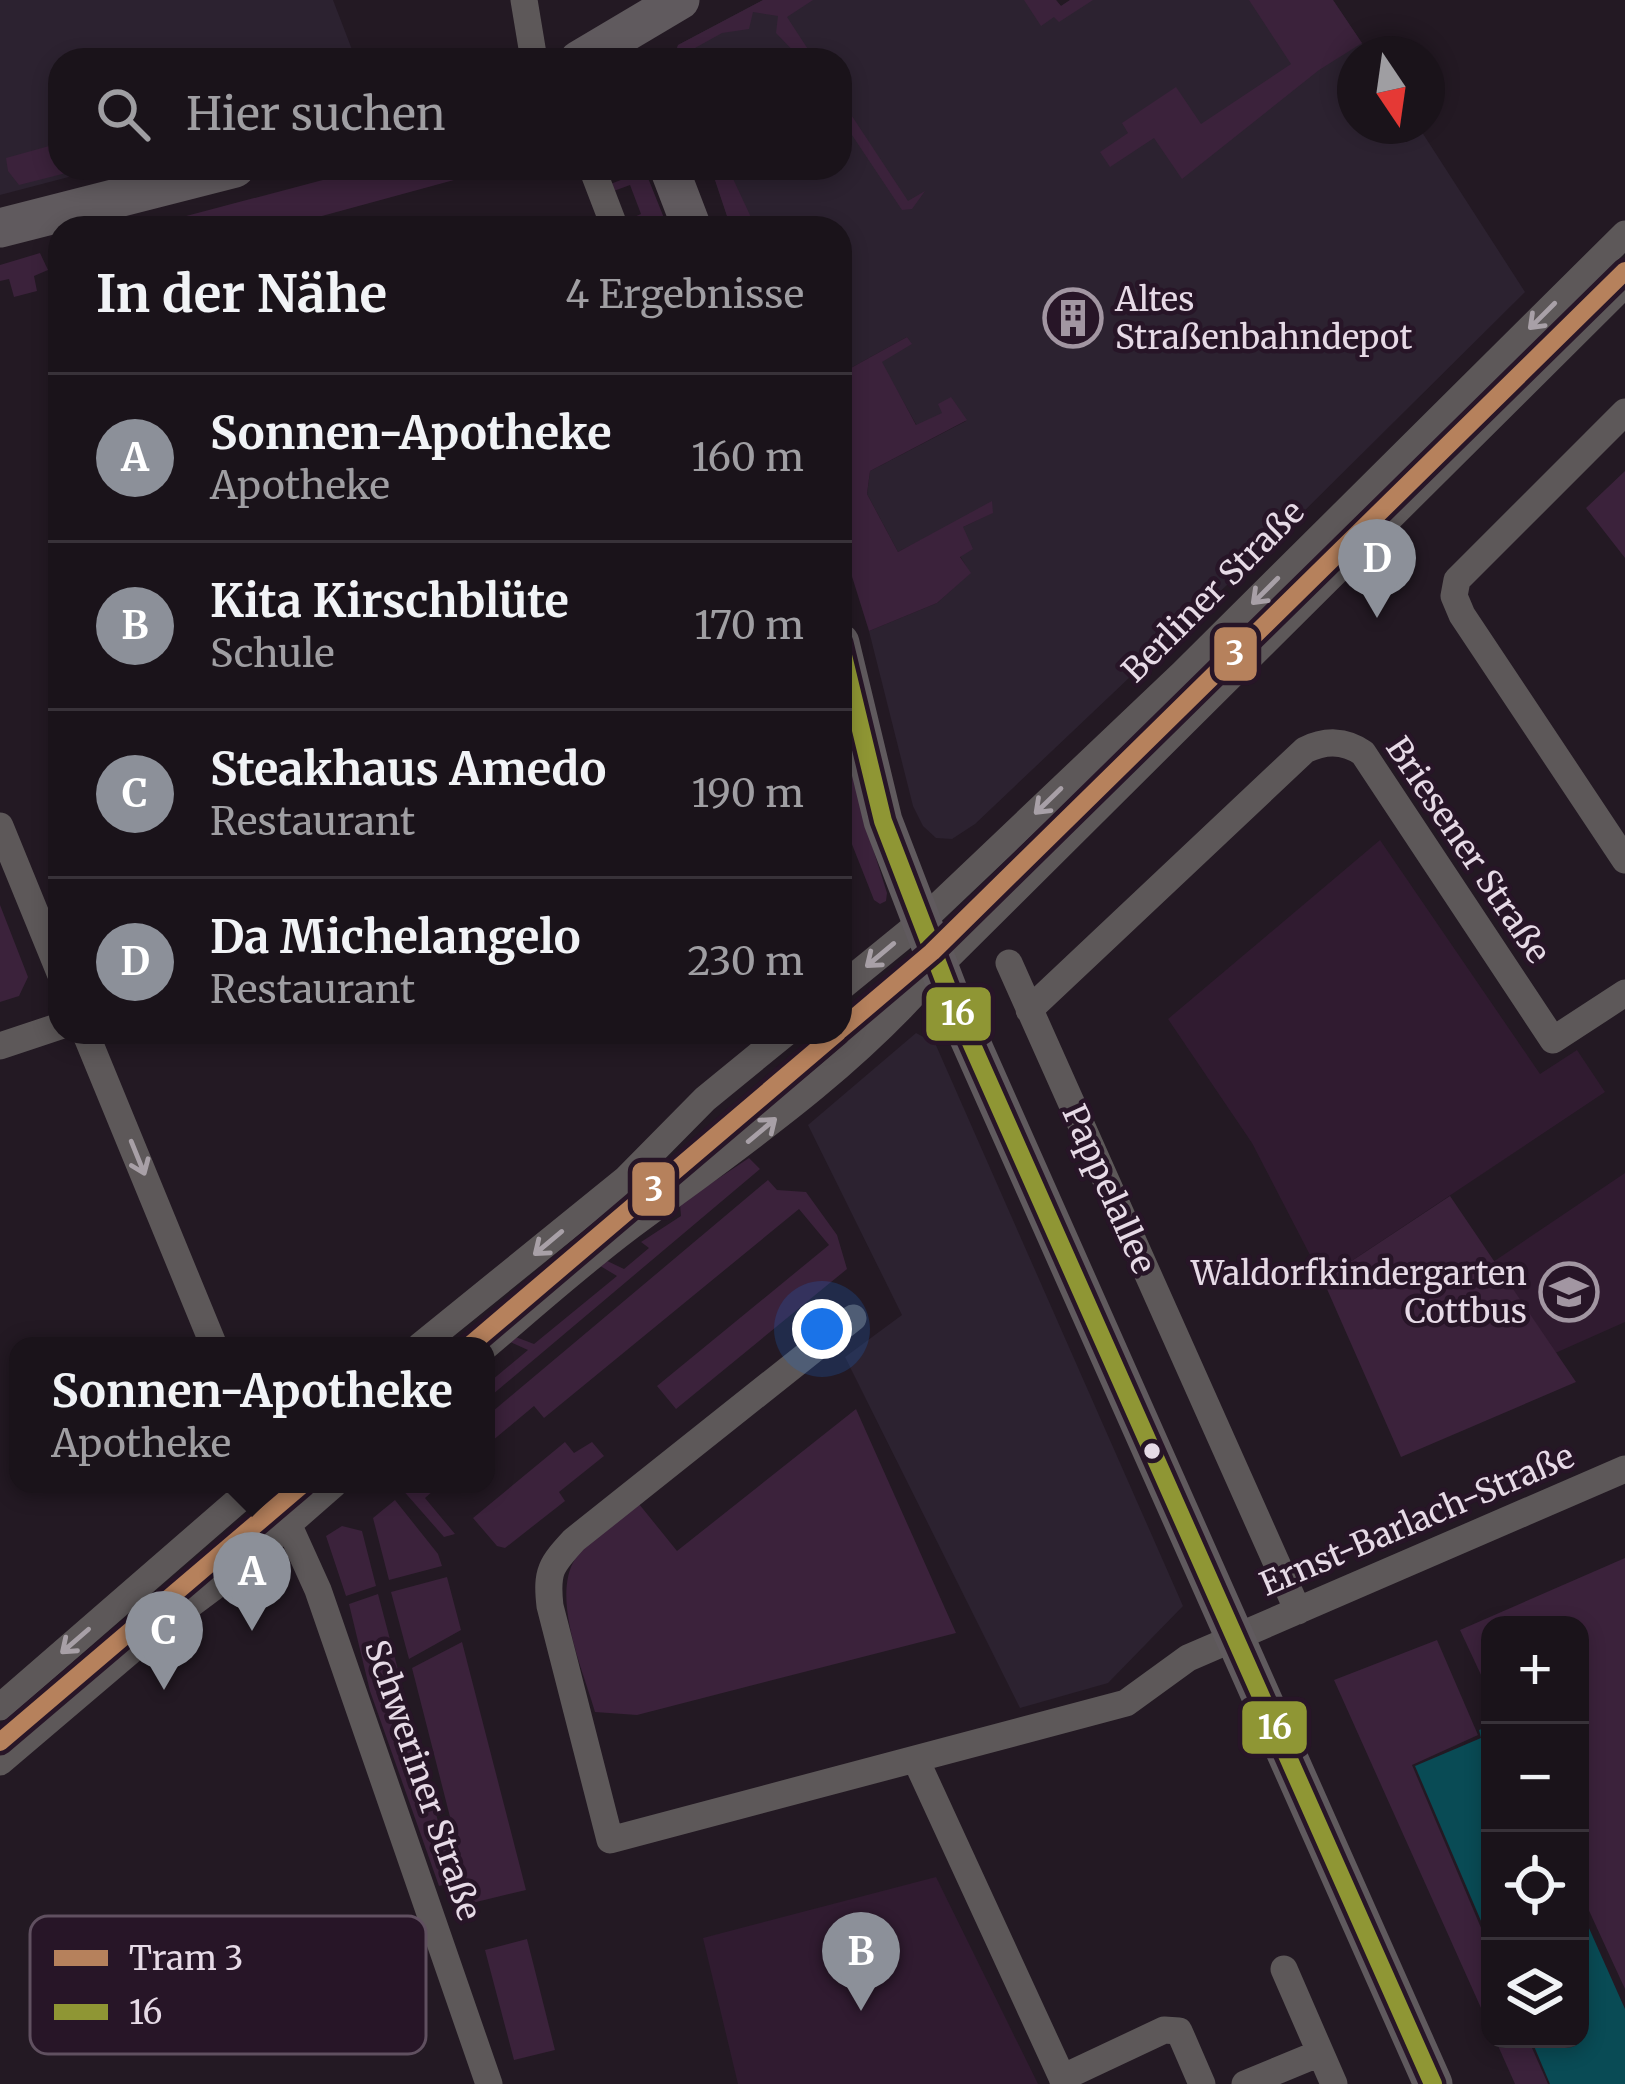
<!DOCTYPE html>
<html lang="de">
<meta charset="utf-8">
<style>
body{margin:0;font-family:Merriweather,serif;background:#231c23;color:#f1f3f6}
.controls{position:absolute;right:36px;bottom:36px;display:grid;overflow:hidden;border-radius:24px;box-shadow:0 6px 18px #0003}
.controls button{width:108px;height:108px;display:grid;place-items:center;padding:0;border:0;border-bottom:3px solid #383239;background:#1a131a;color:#f1f3f6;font:60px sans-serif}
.compass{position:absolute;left:1337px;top:36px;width:108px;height:108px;border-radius:50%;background:#1a131a;box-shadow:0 6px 18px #0003;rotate:167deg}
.you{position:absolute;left:822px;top:1329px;width:42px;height:42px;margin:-30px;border:9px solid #fff;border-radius:50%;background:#1a73e8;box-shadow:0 0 0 18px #1a73e833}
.badge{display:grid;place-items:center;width:78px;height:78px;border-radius:50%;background:#8c9099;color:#fff;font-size:39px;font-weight:700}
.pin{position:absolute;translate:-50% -99px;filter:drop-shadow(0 3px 6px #0008)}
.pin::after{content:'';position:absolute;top:63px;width:42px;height:36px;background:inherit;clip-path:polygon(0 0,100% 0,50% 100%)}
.popup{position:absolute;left:9px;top:1337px;width:486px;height:156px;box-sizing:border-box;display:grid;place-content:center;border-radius:24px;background:#1a131a;filter:drop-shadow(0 3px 9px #0005);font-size:39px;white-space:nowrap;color:#9f9ea2}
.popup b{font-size:45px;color:#f1f3f6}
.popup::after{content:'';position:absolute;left:50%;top:100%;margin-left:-24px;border:24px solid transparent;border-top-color:#1a131a}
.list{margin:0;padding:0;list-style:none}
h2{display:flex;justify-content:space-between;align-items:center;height:156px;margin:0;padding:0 48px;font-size:51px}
h2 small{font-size:39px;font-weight:400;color:#9f9ea2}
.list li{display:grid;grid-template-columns:78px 1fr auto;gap:36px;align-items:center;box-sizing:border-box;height:168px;padding:0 48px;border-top:3px solid #383239}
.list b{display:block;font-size:45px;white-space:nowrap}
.list p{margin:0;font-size:39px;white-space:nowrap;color:#9f9ea2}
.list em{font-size:39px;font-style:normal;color:#9f9ea2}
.icon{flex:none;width:66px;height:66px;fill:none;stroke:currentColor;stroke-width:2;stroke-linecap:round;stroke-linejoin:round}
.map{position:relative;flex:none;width:1625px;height:2084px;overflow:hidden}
.search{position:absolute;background:#1a131a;box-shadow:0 6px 18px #0003;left:48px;top:48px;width:804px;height:132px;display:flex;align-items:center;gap:30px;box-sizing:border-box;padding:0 42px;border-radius:36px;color:#9f9ea2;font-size:45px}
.panel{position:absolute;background:#1a131a;box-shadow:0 6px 18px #0003;left:48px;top:216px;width:804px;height:828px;border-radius:36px}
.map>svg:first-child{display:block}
.commercial{fill:#2c2230}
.built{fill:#301b30}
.green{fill:#3b223b}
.water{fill:#094b55}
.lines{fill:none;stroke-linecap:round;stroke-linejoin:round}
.street{stroke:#5d5859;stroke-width:27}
.secondary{stroke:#605a5e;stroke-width:39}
.bus-1-casing{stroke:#271527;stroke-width:27}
.bus-1{stroke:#8f9634;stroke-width:18}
.tram-1-casing{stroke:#271527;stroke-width:27}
.tram-1{stroke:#b6815c;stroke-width:18}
.oneway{stroke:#a8a0a7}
.bus-dot{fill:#e6dae6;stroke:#271527;stroke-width:4.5}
.labels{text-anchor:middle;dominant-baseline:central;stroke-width:9;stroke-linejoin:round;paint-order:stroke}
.poi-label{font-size:33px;fill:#e6dae6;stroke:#271527;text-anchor:start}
.street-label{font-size:33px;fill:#e6dae6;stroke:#271527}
.key{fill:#271527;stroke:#605060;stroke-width:3}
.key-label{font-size:33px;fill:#e6dae6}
.line-badge{stroke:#271527;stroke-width:4.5}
.badge-label{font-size:33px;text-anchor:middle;font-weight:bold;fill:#fff}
</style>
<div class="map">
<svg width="1625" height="2084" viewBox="0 0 1625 2084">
<rect width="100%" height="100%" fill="#231923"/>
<path class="commercial" d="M 0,0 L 333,0 L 356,60 L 60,60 L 60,168 L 103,168 L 0,195 Z
M 763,0 L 1056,0 L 1061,6 L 1070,0 L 1333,0 L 1369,54 L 1355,54 L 1355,126 L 1418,126 L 1525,292 L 1285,530 L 975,824 L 952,839 L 936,838 L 923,826 L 913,806 L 869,631 L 937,603 L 970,573 L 960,556 L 963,527 L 992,513 L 992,503 L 898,552 L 867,494 L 870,471 L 966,421 L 943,413 L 917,426 L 881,362 L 911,344 L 907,337 L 840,374 L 840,228 L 731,228 L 711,168 L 840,168 L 840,60 L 673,60 L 678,45 Z
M 916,1033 L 935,1043 L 1183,1606 L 1108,1683 L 1020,1708 L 845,1357 L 902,1315 L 808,1125 Z"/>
<path class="built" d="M 1380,840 L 1540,1074 L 1577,1050 L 1605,1092 L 1323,1280 L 1252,1143 L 1168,1019 Z
M 1625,1173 L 1625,1322 L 1553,1354 L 1493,1262 Z
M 936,1877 L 1038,2084 L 738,2084 L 703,1938 Z"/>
<path class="green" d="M 763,0 L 813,0 L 787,17 L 815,60 L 802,60 L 776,33 L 778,16 L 753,12 L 749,29 L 722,33 L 686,53 L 684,60 L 673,60 L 678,45 Z
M 1024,0 L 1056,0 L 1061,6 L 1070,0 L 1093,0 L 1059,22 L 1054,17 L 1041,26 Z
M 1249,0 L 1333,0 L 1362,43 L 1319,70 L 1182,179 L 1154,138 L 1110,167 L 1100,152 L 1128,133 L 1122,123 L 1176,87 L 1201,124 L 1291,64 Z
M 840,98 L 908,201 L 925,191 L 912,209 L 902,210 L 840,117 Z
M 60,143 L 60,168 L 86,168 L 19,185 L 8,171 L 6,158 Z
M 368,168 L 451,168 L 454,180 L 278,228 L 141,228 Z
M 623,168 L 644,168 L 668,228 L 647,228 L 645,224 L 625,228 L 623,222 L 641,214 L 630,185 L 611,192 L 608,185 L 626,178 Z
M 711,168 L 728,168 L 756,228 L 731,228 Z
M 40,253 L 48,270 L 34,276 L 37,291 L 14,297 L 9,279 L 0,281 L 0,265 Z
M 907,337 L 912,344 L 882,362 L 916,425 L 942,413 L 938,404 L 951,397 L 967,420 L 870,471 L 867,494 L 898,552 L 992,501 L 993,513 L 963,527 L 973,549 L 960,557 L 971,573 L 937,603 L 869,631 L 840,538 L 840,374 Z
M 1625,471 L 1625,558 L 1586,508 Z
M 840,715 L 864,820 L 887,893 L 886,901 L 880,904 L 874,900 L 840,814 Z
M 0,905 L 28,977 L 19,996 L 0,1002 Z
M 749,1158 L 760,1169 L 486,1400 L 486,1385 L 528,1350 L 508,1341 L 513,1336 L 534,1344 L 617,1276 L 597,1264 L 603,1259 L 624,1269 L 649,1248 L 641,1242 L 681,1216 L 680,1204 Z
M 768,1180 L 777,1190 L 806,1192 L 837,1235 L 847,1269 L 676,1409 L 657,1386 L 829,1245 L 799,1209 L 544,1418 L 534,1406 L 486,1446 L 486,1417 Z
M 1450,1196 L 1576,1382 L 1401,1457 L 1323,1280 Z
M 856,1409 L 956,1633 L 637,1715 L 595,1712 C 583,1670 551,1598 575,1559 C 589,1538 619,1521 639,1504 L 677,1551 Z
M 565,1442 L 574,1453 L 592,1442 L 604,1456 L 559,1492 L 565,1501 L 505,1548 L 497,1546 L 473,1518 Z
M 406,1484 L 441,1484 L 425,1498 L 455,1534 L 444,1537 L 401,1488 Z
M 395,1500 L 438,1554 L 442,1566 L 389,1580 L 373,1518 Z
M 342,1526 L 362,1531 L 376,1586 L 346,1596 L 326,1536 Z
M 1625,1558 L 1625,1989 L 1580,1891 L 1580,1625 L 1490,1625 L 1490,1694 L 1460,1630 Z
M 447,1577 L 461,1630 L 409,1659 L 391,1592 Z
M 378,1594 L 454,1882 L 439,1886 L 370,1691 L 349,1604 Z
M 1437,1640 L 1478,1735 L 1412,1765 L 1490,1949 L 1490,2028 L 1334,1680 Z
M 462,1642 L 526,1890 L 472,1903 L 412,1668 Z
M 527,1939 L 555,2050 L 514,2060 L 485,1950 Z
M 1495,2039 L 1528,2039 L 1548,2084 L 1515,2084 Z"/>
<path class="water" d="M 1490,1726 L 1490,1942 L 1415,1766 L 1481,1738 L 1479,1730 Z
M 1580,1908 L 1625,2009 L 1625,2084 L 1550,2084 L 1531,2039 L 1580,2039 Z"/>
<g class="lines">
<path class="street" d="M 524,0 L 534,60
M 592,168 L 615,228
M 1625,412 L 1457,580 L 1454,596 L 1462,615 L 1625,860
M 0,826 L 60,973
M 1009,963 L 1298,1611
M 840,988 L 921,922 L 1183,673 L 1625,234
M 1029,1010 L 1305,750 C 1325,740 1345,740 1363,753 L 1553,1040 L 1625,993
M 85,1032 L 214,1346
M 0,1046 L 60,1026
M 853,1318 L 574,1540 C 551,1565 546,1571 550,1606 L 610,1840 L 1126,1703 L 1188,1658 L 1625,1469
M 420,1346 L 626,1179 L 705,1099 L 787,1032
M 486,1346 C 533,1306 579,1265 628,1228 C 737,1147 850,1071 938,967 L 1625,284
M 270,1484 L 318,1590 L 489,2084
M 0,1707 L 257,1484
M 916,1760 L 1065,2084
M 0,1762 L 147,1637 L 234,1572 L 334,1484
M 1284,1969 L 1334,2084
M 1062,2078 L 1164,2030 L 1179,2031 L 1202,2084
M 1245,2084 L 1320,2053"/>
<path class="secondary" d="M 579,60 L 680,0
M 669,168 L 692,228
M 0,228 L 235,168
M 840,643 L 883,821 L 949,993 L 1433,2084"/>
<defs>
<path id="bus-1" d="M 840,643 L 883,821 L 949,993 L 1433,2084"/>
</defs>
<use href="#bus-1" class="bus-1-casing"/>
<use href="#bus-1" class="bus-1"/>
<defs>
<path id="tram-1" d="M 840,1030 L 932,952 L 1625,271
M 469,1346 L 838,1032
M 0,1742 L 303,1484"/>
</defs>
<use href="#tram-1" class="tram-1-casing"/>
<use href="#tram-1" class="tram-1"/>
</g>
<defs><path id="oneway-shaft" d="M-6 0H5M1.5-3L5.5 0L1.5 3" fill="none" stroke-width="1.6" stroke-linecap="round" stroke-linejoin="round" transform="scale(3)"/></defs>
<g class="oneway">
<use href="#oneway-shaft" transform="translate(1542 316) rotate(135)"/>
<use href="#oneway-shaft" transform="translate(1265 591) rotate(135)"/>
<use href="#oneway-shaft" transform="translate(1048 801) rotate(136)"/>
<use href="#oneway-shaft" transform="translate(880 955) rotate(140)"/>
<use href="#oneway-shaft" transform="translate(762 1130) rotate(-40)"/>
<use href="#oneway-shaft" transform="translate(138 1158) rotate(68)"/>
<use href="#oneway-shaft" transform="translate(548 1243) rotate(140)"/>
<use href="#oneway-shaft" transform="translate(75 1641) rotate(139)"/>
</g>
<defs>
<symbol id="building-ring" viewBox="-11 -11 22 22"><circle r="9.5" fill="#271527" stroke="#a296a2" stroke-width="1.5"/><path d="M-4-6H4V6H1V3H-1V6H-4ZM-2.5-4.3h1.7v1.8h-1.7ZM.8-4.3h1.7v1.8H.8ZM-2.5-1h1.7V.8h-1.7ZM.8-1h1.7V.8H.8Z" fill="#a296a2"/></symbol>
<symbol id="school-ring" viewBox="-11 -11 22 22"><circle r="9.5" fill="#271527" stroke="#a296a2" stroke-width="1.5"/><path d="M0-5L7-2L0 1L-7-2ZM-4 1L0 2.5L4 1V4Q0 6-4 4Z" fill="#a296a2"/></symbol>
</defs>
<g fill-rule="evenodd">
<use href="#building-ring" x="1040" y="285" width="66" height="66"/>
<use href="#school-ring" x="1536" y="1259" width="66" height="66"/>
</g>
<circle class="bus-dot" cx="1152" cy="1451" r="10"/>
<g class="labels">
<g class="poi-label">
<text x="1115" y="299">Altes<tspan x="1115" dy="38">Straßenbahndepot</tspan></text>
<text x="1527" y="1273" text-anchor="end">Waldorfkindergarten<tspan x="1527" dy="38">Cottbus</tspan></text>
</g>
<g class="street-label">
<text transform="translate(1213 591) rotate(-45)">Berliner Straße</text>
<text transform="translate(1468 850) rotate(56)">Briesener Straße</text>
<text transform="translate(1109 1189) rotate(66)">Pappelallee</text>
<text transform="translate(1417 1520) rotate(-23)">Ernst-Barlach-Straße</text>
<text transform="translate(423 1780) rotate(71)">Schweriner Straße</text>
</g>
</g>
<rect x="30" y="1916" width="396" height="138" rx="18" class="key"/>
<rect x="54" y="1950" width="54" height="16" fill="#b6815c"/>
<rect x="54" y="2004" width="54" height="16" fill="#8f9634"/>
<g class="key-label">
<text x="129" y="1970">Tram 3</text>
<text x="129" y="2024">16</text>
</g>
<g class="line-badge">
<rect x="1212" y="625" width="47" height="58" rx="12" fill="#b6815c"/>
<rect x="924" y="985" width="69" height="58" rx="12" fill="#8f9634"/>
<rect x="630" y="1160" width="47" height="58" rx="12" fill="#b6815c"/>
<rect x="1240" y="1699" width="69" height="57" rx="12" fill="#8f9634"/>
</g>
<g class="badge-label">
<text x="1235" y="665">3</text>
<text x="958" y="1025">16</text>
<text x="654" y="1201">3</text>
<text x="1275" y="1739">16</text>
</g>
</svg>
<div class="controls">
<button>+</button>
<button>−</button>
<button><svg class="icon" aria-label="locate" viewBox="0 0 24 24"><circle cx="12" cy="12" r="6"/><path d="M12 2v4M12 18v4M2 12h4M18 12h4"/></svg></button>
<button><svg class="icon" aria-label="layers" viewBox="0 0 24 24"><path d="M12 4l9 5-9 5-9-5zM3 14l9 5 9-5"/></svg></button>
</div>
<svg class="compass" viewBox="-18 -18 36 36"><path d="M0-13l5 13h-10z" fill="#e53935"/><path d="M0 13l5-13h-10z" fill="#9f9ea2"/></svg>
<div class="you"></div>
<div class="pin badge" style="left:252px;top:1631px">A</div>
<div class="popup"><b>Sonnen-Apotheke</b>Apotheke</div>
<div class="pin badge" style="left:861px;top:2011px">B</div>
<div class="pin badge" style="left:164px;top:1690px">C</div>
<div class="pin badge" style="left:1377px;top:618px">D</div>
<div class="search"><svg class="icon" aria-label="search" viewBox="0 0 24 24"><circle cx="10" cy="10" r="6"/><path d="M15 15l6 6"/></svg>Hier suchen</div>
<section class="panel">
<h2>In der Nähe<small>4 Ergebnisse</small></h2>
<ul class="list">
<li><span class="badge">A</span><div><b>Sonnen-Apotheke</b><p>Apotheke</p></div><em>160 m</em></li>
<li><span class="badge">B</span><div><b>Kita Kirschblüte</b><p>Schule</p></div><em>170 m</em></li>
<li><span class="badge">C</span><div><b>Steakhaus Amedo</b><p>Restaurant</p></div><em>190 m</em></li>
<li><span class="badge">D</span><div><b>Da Michelangelo</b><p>Restaurant</p></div><em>230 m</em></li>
</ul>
</section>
</div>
